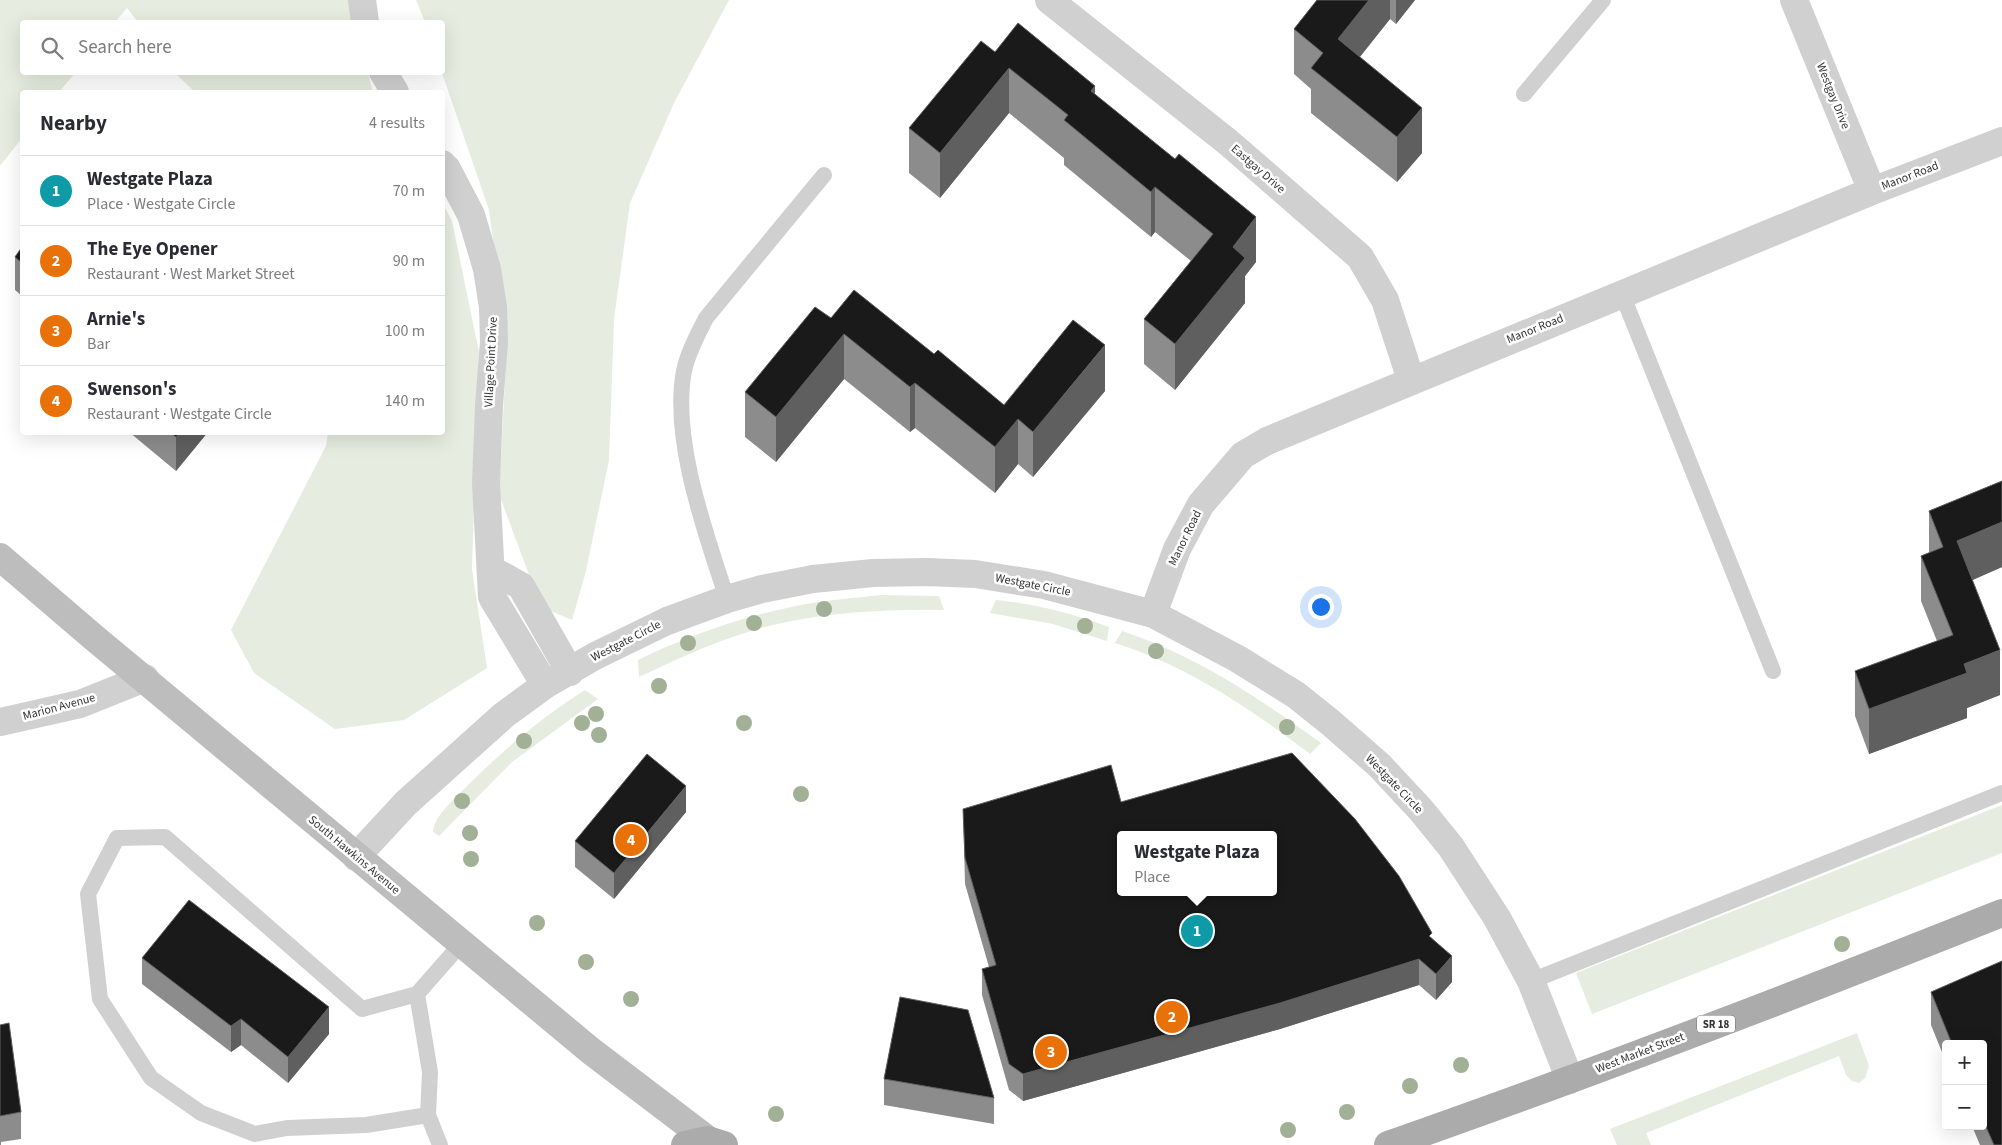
<!DOCTYPE html>
<meta charset="utf-8">
<style>
body{margin:0;font-family:"Source Sans 3",sans-serif;background:#f2f2f3;color:#2b2b33}
.controls{position:absolute;right:15px;bottom:15px;display:grid;overflow:hidden;border-radius:5px;box-shadow:0 5px 20px #0002}
.controls button{width:45px;height:45px;display:grid;place-items:center;padding:0;border:0;border-bottom:1px solid #e1e1e2;background:#fff;color:#2b2b33;font:25px sans-serif}
.you{position:absolute;left:1320px;top:606px;width:18px;height:18px;margin:-12px;border:4px solid #fff;border-radius:50%;background:#1a73e8;box-shadow:0 0 0 8px #1a73e833}
.badge{display:grid;place-items:center;width:32px;height:32px;border-radius:50%;background:#2563eb;color:#fff;font-size:16px;font-weight:700}
.pin{position:absolute;translate:-50% -50%;border:2px solid #fff;box-shadow:0 1px 5px #0006}
.popup{position:absolute;left:1117px;top:831px;width:160px;height:65px;box-sizing:border-box;display:grid;place-content:center;border-radius:5px;background:#fff;filter:drop-shadow(0 1px 4px #0005);font-size:16px;white-space:nowrap;color:#7c7c81}
.popup b{font-size:19px;color:#2b2b33}
.popup::after{content:'';position:absolute;left:50%;top:100%;margin-left:-10px;border:10px solid transparent;border-top-color:#fff}
.list{margin:0;padding:0;list-style:none}
h2{display:flex;justify-content:space-between;align-items:center;height:65px;margin:0;padding:0 20px;font-size:21px}
h2 small{font-size:16px;font-weight:400;color:#7c7c81}
.list li{display:grid;grid-template-columns:32px 1fr auto;gap:15px;align-items:center;box-sizing:border-box;height:70px;padding:0 20px;border-top:1px solid #e1e1e2}
.list b{display:block;font-size:19px;white-space:nowrap}
.list p{margin:0;font-size:16px;white-space:nowrap;color:#7c7c81}
.list em{font-size:16px;font-style:normal;color:#7c7c81}
.icon{flex:none;width:28px;height:28px;fill:none;stroke:currentColor;stroke-width:2;stroke-linecap:round;stroke-linejoin:round}
.map{position:relative;flex:none;width:2002px;height:1145px;overflow:hidden}
.search{position:absolute;background:#fff;box-shadow:0 5px 20px #0002;left:20px;top:20px;width:425px;height:55px;display:flex;align-items:center;gap:12px;box-sizing:border-box;padding:0 18px;border-radius:5px;color:#7c7c81;font-size:19px}
.panel{position:absolute;background:#fff;box-shadow:0 5px 20px #0002;left:20px;top:90px;width:425px;height:345px;border-radius:5px}
.map>svg:first-child{display:block}
.green{fill:#e6ecdf}
.lines{fill:none;stroke-linecap:round;stroke-linejoin:round}
.service{stroke:#d0d0d0;stroke-width:16}
.minor{stroke:#d0d0d0;stroke-width:28}
.secondary{stroke:#bdbdbd;stroke-width:28}
.primary{stroke:#ababab;stroke-width:28}
.tree{fill:#a2b095}
.wall{fill:#8c8c8c}
.shaded-wall{fill:#5f5f5f}
.building{fill:#1a1a1a;stroke:#5f5f5f;fill-rule:evenodd}
.labels{text-anchor:middle;dominant-baseline:central;stroke-width:5;stroke-linejoin:round;paint-order:stroke}
.shield{fill:#fff;stroke:#707070;stroke-width:1}
.shield-label{font-size:11px;font-weight:bold;fill:#333}
.street-label{font-size:12px;fill:#333;stroke:#fff}
</style>
<div class="map">
<svg width="2002" height="1145" viewBox="0 0 2002 1145">
<rect width="100%" height="100%" fill="#fff"/>
<path class="green" d="M 0,0 L 355,0 L 359,22 L 138,22 L 127,8 L 115,22 L 22,22 L 22,72 L 75,73 L 59,92 L 22,92 L 22,138 L 0,166 Z
M 416,0 L 729,0 L 674,103 L 630,203 L 614,319 L 609,460 L 586,571 L 572,620 L 541,607 L 499,494 L 507,343 L 489,210 L 442,73 L 442,22 L 425,22 Z
M 175,73 L 368,73 L 373,92 L 195,92 Z
M 443,204 L 452,221 L 479,352 L 472,569 L 487,668 L 404,720 L 335,729 L 254,673 L 231,630 L 326,446 L 328,433 L 442,432 Z
M 883,595 L 939,596 L 944,610 C 888,609 832,612 777,624 C 729,635 683,656 639,677 L 638,660 C 688,636 741,617 796,606 C 824,600 854,598 883,595 Z
M 996,600 C 1035,604 1072,613 1109,627 L 1107,641 L 1053,624 L 990,613 Z
M 1122,631 C 1195,655 1259,698 1321,743 L 1310,754 C 1250,708 1187,666 1115,643 Z
M 585,690 L 598,699 L 512,762 L 439,836 L 433,832 C 434,817 452,801 462,791 C 500,753 539,719 585,690 Z
M 2002,805 L 2002,853 L 1592,1014 L 1576,973 Z
M 1857,1033 L 1869,1066 L 1865,1078 L 1859,1083 L 1852,1081 L 1846,1075 L 1839,1056 L 1646,1133 L 1651,1145 L 1617,1145 L 1610,1129 Z"/>
<g class="lines">
<path class="service" d="M 1524,94 L 1603,0
M 1622,294 L 1773,671
M 727,599 C 706,534 671,439 684,371 C 688,352 698,334 706,318 L 824,175
M 1531,981 L 2002,793
M 417,994 L 430,1072 L 428,1115 L 366,1125 L 287,1128 L 255,1134 L 201,1113 L 151,1078 L 100,999 L 88,894 L 117,838 L 165,837 L 362,1009 L 417,994 L 461,944
M 428,1115 L 440,1145"/>
<path class="minor" d="M 362,0 L 365,22
M 1049,0 L 1229,143 L 1360,257 L 1385,300 L 1411,380
M 1794,0 L 1872,191
M 383,72 L 395,92
M 442,164 L 447,169 L 471,215 L 487,269 L 493,307 L 494,342 L 489,406 L 486,483 L 492,597 L 545,685
M 492,570 L 521,586 L 570,672
M 1153,614 L 1177,549 L 1201,504 L 1243,455 L 1267,441 L 1872,191 L 2002,141
M 0,722 L 80,704 L 145,678
M 356,857 L 406,803 L 504,715 L 545,685 L 595,656 L 667,621 L 727,599 L 762,589 L 813,579 L 873,573 L 927,572 L 975,574 L 1044,585 L 1153,614 L 1238,659 L 1296,695 L 1331,723 L 1379,765 L 1421,810 L 1451,847 L 1497,918 L 1531,981 L 1570,1080"/>
<path class="secondary" d="M 0,557 L 92,636 L 591,1051 L 708,1140"/>
<path class="primary" d="M 685,1145 L 708,1140 L 724,1145
M 1388,1145 C 1594,1073 1799,994 2002,913"/>
</g>
<g class="tree">
<circle cx="824" cy="609" r="8"/>
<circle cx="754" cy="623" r="8"/>
<circle cx="1085" cy="626" r="8"/>
<circle cx="688" cy="643" r="8"/>
<circle cx="1156" cy="651" r="8"/>
<circle cx="659" cy="686" r="8"/>
<circle cx="596" cy="714" r="8"/>
<circle cx="582" cy="723" r="8"/>
<circle cx="744" cy="723" r="8"/>
<circle cx="1287" cy="727" r="8"/>
<circle cx="599" cy="735" r="8"/>
<circle cx="524" cy="741" r="8"/>
<circle cx="801" cy="794" r="8"/>
<circle cx="462" cy="801" r="8"/>
<circle cx="470" cy="833" r="8"/>
<circle cx="471" cy="859" r="8"/>
<circle cx="537" cy="923" r="8"/>
<circle cx="1842" cy="944" r="8"/>
<circle cx="586" cy="962" r="8"/>
<circle cx="631" cy="999" r="8"/>
<circle cx="1461" cy="1065" r="8"/>
<circle cx="1410" cy="1086" r="8"/>
<circle cx="1347" cy="1112" r="8"/>
<circle cx="776" cy="1114" r="8"/>
<circle cx="1288" cy="1130" r="8"/>
</g>
<path class="wall" d="M 1317,0 L 1415,0 L 1396,24 L 1390,19 L 1360,57 L 1422,153 L 1397,182 L 1311,113 L 1311,89 L 1294,74 L 1294,29 Z
M 995,52 L 1095,94 L 1256,262 L 1245,276 L 1245,303 L 1175,390 L 1144,364 L 1144,319 L 1191,261 L 1155,232 L 1151,237 L 1064,165 L 1064,158 L 1009,113 L 940,198 L 909,173 L 909,128 Z
M 22,247 L 22,296 L 15,290 L 15,257 Z
M 831,318 L 934,354 L 1004,405 L 1105,391 L 1033,477 L 1018,464 L 995,493 L 915,428 L 910,432 L 844,379 L 776,462 L 745,437 L 745,392 Z
M 129,432 L 208,432 L 176,471 Z
M 2002,481 L 2002,567 L 1972,580 L 2000,695 L 1967,708 L 1967,718 L 1869,754 L 1855,716 L 1855,671 L 1937,641 L 1921,601 L 1921,556 L 1929,553 L 1929,511 Z
M 1121,802 L 1432,938 L 1452,982 L 1436,1000 L 1419,985 L 1280,1029 L 1023,1101 L 1009,1090 L 982,995 L 982,969 L 989,967 L 965,884 L 963,809 Z
M 686,812 L 614,899 L 575,867 L 575,841 Z
M 142,958 L 329,1034 L 288,1083 L 241,1045 L 231,1052 L 142,984 Z
M 2002,961 L 2002,1145 L 1980,1145 L 1972,1126 L 1983,1126 L 1983,1044 L 1946,1044 L 1946,1062 L 1931,1025 L 1931,992 Z
M 0,1025 L 21,1112 L 21,1139 L 1,1142 L 1,1145 L 0,1145 Z
M 884,1079 L 994,1098 L 994,1124 L 884,1105 Z"/>
<path class="shaded-wall" d="M 1369,0 L 1390,0 L 1390,19 L 1338,84 L 1338,39 Z
M 1396,0 L 1415,0 L 1396,24 Z
M 1009,68 L 1009,113 L 940,198 L 940,153 Z
M 1095,86 L 1095,131 L 1091,91 Z
M 1422,108 L 1422,153 L 1397,182 L 1397,137 Z
M 1155,187 L 1155,232 L 1151,237 L 1151,192 Z
M 1256,217 L 1256,262 L 1245,276 L 1245,303 L 1175,390 L 1175,344 L 1233,247 Z
M 844,334 L 844,379 L 776,462 L 776,417 Z
M 1105,345 L 1105,391 L 1033,477 L 1033,432 Z
M 915,383 L 915,428 L 910,432 L 910,387 Z
M 1018,419 L 1018,464 L 995,493 L 995,447 Z
M 180,432 L 208,432 L 176,471 L 176,437 Z
M 2002,522 L 2002,567 L 1957,587 L 1957,541 Z
M 2000,650 L 2000,695 L 1967,708 L 1967,718 L 1869,754 L 1869,709 L 1964,664 Z
M 686,786 L 686,812 L 614,899 L 614,873 Z
M 1452,956 L 1452,982 L 1436,1000 L 1436,974 Z
M 1419,959 L 1419,985 L 1280,1029 L 1023,1101 L 1023,1074 Z
M 329,1007 L 329,1034 L 288,1083 L 288,1057 Z
M 241,1019 L 241,1045 L 231,1052 L 231,1026 Z"/>
<path class="building" d="M 1317,0 L 1369,0 L 1338,39 L 1422,108 L 1397,137 L 1311,68 L 1323,53 L 1294,29 Z
M 1018,23 L 1095,86 L 1091,91 L 1175,159 L 1179,154 L 1256,217 L 1233,247 L 1245,258 L 1175,344 L 1144,319 L 1213,234 L 1155,187 L 1151,192 L 1064,120 L 1068,115 L 1009,68 L 940,153 L 909,128 L 981,41 L 995,52 Z
M 22,247 L 22,263 L 15,257 Z
M 854,290 L 934,354 L 938,350 L 1004,405 L 1073,320 L 1105,345 L 1033,432 L 1018,419 L 995,447 L 915,383 L 910,387 L 844,334 L 776,417 L 745,392 L 815,307 L 831,318 Z
M 170,432 L 180,432 L 176,437 Z
M 2002,481 L 2002,522 L 1957,541 L 2000,650 L 1964,664 L 1967,673 L 1869,709 L 1855,671 L 1953,635 L 1921,556 L 1943,547 L 1929,511 Z
M 1292,753 L 1355,819 L 1399,876 L 1432,933 L 1429,936 L 1452,956 L 1436,974 L 1419,959 L 1280,1003 L 1023,1074 L 1009,1064 L 982,969 L 996,965 L 965,858 L 963,809 L 1111,765 L 1121,802 ZM 1121,835 L 1273,835 L 1273,892 L 1121,892 Z
M 647,754 L 686,786 L 614,873 L 575,841 Z
M 189,900 L 329,1007 L 288,1057 L 241,1019 L 231,1026 L 142,958 Z
M 2002,961 L 2002,1145 L 1994,1145 L 1983,1120 L 1983,1044 L 1952,1044 L 1931,992 Z
M 900,997 L 968,1010 L 994,1098 L 884,1079 Z
M 9,1023 L 21,1112 L 0,1116 L 0,1025 Z"/>
<g class="labels">
<rect class="shield" x="1697" y="1015.5" width="38" height="17" rx="4"/>
<g class="shield-label">
<text x="1716" y="1024">SR 18</text>
</g>
<g class="street-label">
<text transform="translate(1833 96) rotate(68)">Westgay Drive</text>
<text transform="translate(1258 169) rotate(41)">Eastgay Drive</text>
<text transform="translate(1910 176) rotate(-21)">Manor Road</text>
<text transform="translate(1535 329) rotate(-22)">Manor Road</text>
<text transform="translate(491 362) rotate(-87)">Village Point Drive</text>
<text transform="translate(1185 538) rotate(-64)">Manor Road</text>
<text transform="translate(1033 585) rotate(11)">Westgate Circle</text>
<text transform="translate(626 641) rotate(-27)">Westgate Circle</text>
<text transform="translate(59 707) rotate(-15)">Marion Avenue</text>
<text transform="translate(1394 784) rotate(46)">Westgate Circle</text>
<text transform="translate(354 855) rotate(40)">South Hawkins Avenue</text>
<text transform="translate(1640 1053) rotate(-21)">West Market Street</text>
</g>
</g>
</svg>
<div class="controls">
<button>+</button>
<button>−</button>
</div>
<div class="you"></div>
<div class="pin badge" style="left:1197px;top:931px;background:#0f9aa8">1</div>
<div class="popup"><b>Westgate Plaza</b>Place</div>
<div class="pin badge" style="left:1172px;top:1017px;background:#e8710a">2</div>
<div class="pin badge" style="left:1051px;top:1052px;background:#e8710a">3</div>
<div class="pin badge" style="left:631px;top:840px;background:#e8710a">4</div>
<div class="search"><svg class="icon" aria-label="search" viewBox="0 0 24 24"><circle cx="10" cy="10" r="6"/><path d="M15 15l6 6"/></svg>Search here</div>
<section class="panel">
<h2>Nearby<small>4 results</small></h2>
<ul class="list">
<li><span class="badge" style="background:#0f9aa8">1</span><div><b>Westgate Plaza</b><p>Place · Westgate Circle</p></div><em>70 m</em></li>
<li><span class="badge" style="background:#e8710a">2</span><div><b>The Eye Opener</b><p>Restaurant · West Market Street</p></div><em>90 m</em></li>
<li><span class="badge" style="background:#e8710a">3</span><div><b>Arnie's</b><p>Bar</p></div><em>100 m</em></li>
<li><span class="badge" style="background:#e8710a">4</span><div><b>Swenson's</b><p>Restaurant · Westgate Circle</p></div><em>140 m</em></li>
</ul>
</section>
</div>
